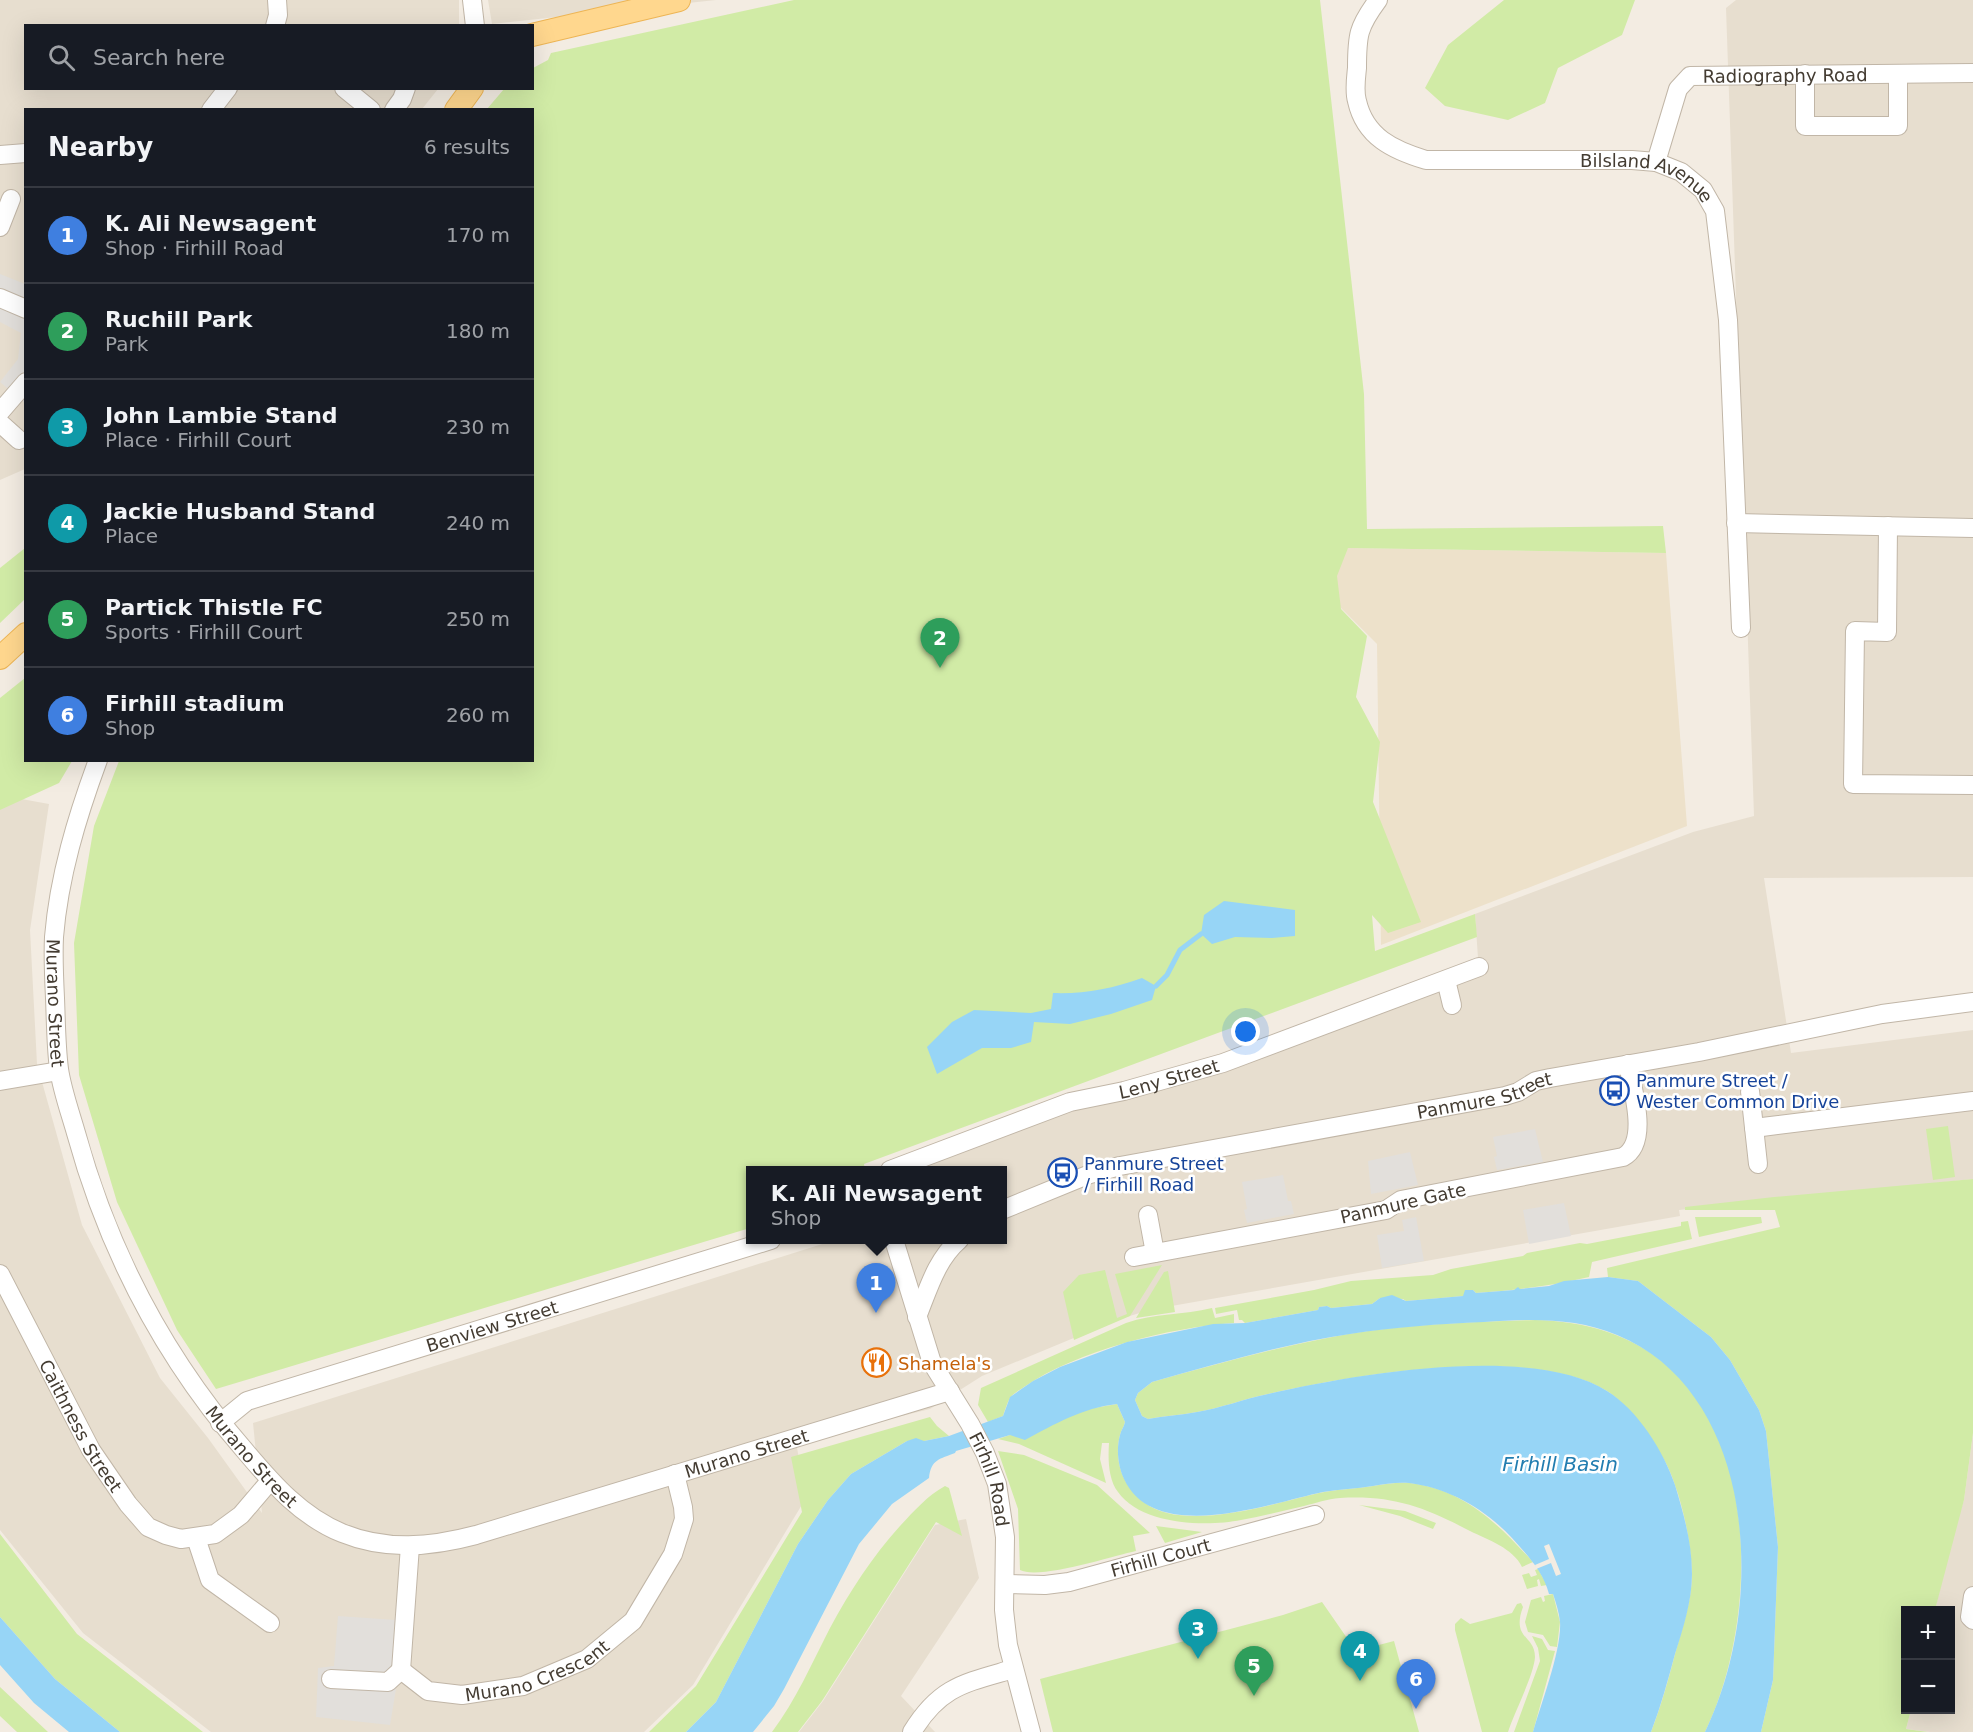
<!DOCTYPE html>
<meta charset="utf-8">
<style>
body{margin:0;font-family:"DejaVu Sans",sans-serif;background:#242831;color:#f1f3f6}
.controls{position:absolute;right:18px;bottom:18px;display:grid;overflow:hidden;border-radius:0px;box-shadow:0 6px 24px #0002}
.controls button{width:54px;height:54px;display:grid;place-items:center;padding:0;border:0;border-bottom:2px solid #363941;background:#171b24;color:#f1f3f6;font:30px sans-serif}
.you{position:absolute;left:1246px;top:1032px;width:21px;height:21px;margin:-15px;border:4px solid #fff;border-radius:50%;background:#1a73e8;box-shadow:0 0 0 9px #1a73e833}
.badge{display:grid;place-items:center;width:39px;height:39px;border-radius:50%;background:#2563eb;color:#fff;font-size:20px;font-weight:700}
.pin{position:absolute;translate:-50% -50px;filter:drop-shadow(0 2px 3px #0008)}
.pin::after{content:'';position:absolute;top:32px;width:21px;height:18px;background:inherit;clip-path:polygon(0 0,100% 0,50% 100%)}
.popup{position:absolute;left:746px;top:1166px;width:261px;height:78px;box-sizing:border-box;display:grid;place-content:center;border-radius:0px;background:#171b24;filter:drop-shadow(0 2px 4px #0005);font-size:20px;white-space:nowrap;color:#9ea1a6}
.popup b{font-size:22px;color:#f1f3f6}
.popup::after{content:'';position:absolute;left:50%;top:100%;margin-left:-12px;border:12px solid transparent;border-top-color:#171b24}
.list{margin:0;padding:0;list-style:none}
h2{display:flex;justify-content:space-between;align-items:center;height:78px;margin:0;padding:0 24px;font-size:26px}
h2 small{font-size:20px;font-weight:400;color:#9ea1a6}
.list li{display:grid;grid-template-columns:39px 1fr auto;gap:18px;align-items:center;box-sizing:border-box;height:96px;padding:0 24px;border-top:2px solid #363941}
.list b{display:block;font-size:22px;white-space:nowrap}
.list p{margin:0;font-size:20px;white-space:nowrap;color:#9ea1a6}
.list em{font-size:20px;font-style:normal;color:#9ea1a6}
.icon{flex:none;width:33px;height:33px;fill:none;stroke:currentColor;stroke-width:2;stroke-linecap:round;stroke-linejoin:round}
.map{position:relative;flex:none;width:1973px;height:1732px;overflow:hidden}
.search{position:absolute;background:#171b24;box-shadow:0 6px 24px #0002;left:24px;top:24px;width:510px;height:66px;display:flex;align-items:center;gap:15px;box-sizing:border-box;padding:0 21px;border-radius:0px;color:#9ea1a6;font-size:22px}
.panel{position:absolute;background:#171b24;box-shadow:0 6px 24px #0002;left:24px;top:108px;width:510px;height:654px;border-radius:0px}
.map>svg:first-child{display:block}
.residential{fill:#e7decf}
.education{fill:#ede1ca}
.green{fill:#d1eba6}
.parking{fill:#e2dfdb}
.water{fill:#97d5f6}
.pier{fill:#f3ece2}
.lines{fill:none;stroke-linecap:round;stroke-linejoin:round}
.stream{stroke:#97d5f6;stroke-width:5}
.minor-casing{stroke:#c1b6a7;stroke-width:20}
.major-casing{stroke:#edb555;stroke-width:24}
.minor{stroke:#fff;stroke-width:18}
.major{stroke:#ffd78e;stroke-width:22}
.labels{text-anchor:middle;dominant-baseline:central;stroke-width:5;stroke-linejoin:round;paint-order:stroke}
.street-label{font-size:18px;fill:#443c32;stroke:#fff}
.transit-label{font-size:18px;fill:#164399;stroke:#fff;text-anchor:start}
.food-label{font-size:18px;fill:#c56008;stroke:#fff;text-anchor:start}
.water-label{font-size:20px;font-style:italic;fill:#227db0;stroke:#fff}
</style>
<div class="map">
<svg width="1973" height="1732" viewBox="0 0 1973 1732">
<rect width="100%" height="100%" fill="#f3ece2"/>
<path class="residential" d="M 0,0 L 459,0 L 459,25 L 26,26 L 26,88 L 438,89 L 422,109 L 26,110 L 25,469 L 0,480 Z
M 488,0 L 716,0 L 492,24 Z
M 1736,0 L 1973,0 L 1973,877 L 1764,878 L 1791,1053 L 1973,1030 L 1973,1179 L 1679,1210 L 1680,1216 L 1149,1310 L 1117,1320 L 982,1376 L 930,1409 L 796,1442 L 806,1498 L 693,1685 L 644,1732 L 211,1732 L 83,1633 L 0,1530 L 0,807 L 16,798 L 49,804 L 30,930 L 37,1064 L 82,1225 L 160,1378 L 208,1438 L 262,1513 L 253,1423 L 835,1240 L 1002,1240 L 1002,1170 L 912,1170 L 1478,958 L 1475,914 L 1693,832 L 1754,816 L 1726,8 Z
M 1973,1433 L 1973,1732 L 1930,1732 L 1906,1729 L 1911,1710 L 1950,1710 L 1950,1610 L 1935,1610 L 1952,1537 L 1964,1500 Z
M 966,1519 L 979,1578 L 901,1696 L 935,1732 L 799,1732 L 823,1701 L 935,1525 Z"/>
<path class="education" d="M 1348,548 L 1666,553 L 1687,826 L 1381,945 L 1377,644 L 1307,574 Z"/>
<path class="green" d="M 794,0 L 1320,0 L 1364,394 L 1367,529 L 1663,526 L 1666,553 L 1348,548 L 1337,576 L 1341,609 L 1367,636 L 1356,697 L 1380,742 L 1373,802 L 1421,922 L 1388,933 L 1372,915 L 1375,951 L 1475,914 L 1477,937 L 864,1164 L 865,1170 L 750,1170 L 750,1228 L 216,1389 L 177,1330 L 117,1202 L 79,1075 L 74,943 L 94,826 L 119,761 L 532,760 L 532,110 L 487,109 L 504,89 L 532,88 L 533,68 L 548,60 L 551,53 Z
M 1504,0 L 1635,0 L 1622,35 L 1558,68 L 1545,103 L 1508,120 L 1445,106 L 1425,88 L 1448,45 Z
M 25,548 L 25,599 L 0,623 L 0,568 Z
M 25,678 L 26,760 L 72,761 L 59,783 L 0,810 L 0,698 Z
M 1948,1126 L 1955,1177 L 1933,1180 L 1926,1129 Z
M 1973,1179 L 1973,1433 L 1964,1500 L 1935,1610 L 1906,1610 L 1906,1710 L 1911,1710 L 1906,1729 L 1928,1732 L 1761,1732 L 1773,1680 L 1778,1547 L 1766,1431 L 1759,1410 L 1730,1360 L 1711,1337 L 1638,1281 L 1608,1277 L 1607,1268 L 1780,1227 L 1775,1210 L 1685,1210 L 1685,1207 L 1774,1197 Z
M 1695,1217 L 1761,1217 L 1762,1223 L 1699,1237 Z
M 1688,1221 L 1692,1239 L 1592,1262 L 1589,1277 C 1552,1286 1515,1290 1476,1293 L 1473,1290 L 1464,1296 L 1406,1301 L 1403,1299 L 1380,1298 L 1372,1304 L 1331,1308 L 1327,1306 L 1319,1307 L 1318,1310 L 1245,1323 L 1242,1320 L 1239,1320 L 1237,1310 L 1216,1314 L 1215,1308 L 1314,1290 L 1351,1281 L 1433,1275 L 1451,1269 L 1523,1256 L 1527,1253 L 1580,1243 L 1587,1244 L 1681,1226 L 1681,1222 Z
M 1162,1265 L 1130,1316 L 1074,1340 L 1063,1292 L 1079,1275 L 1105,1270 L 1117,1318 L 1127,1314 L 1115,1274 Z
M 1168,1271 L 1175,1312 L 1136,1318 L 1164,1272 Z
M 1212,1308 L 1215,1318 L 1234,1314 L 1234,1323 C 1171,1327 1076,1351 1024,1387 C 1020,1390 1012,1394 1010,1398 C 1007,1403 1005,1410 1003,1416 L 988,1422 L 978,1405 L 981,1388 L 1126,1323 C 1154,1313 1184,1315 1212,1308 Z
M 1535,1320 C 1585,1321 1632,1334 1670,1368 C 1762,1449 1755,1630 1705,1732 L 1651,1732 C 1661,1706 1668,1681 1675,1654 C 1682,1629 1692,1600 1692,1574 C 1691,1547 1686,1520 1678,1494 C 1672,1476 1668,1464 1657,1449 C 1642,1430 1628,1404 1607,1391 C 1531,1344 1352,1375 1268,1394 C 1244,1399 1221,1408 1197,1412 C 1181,1415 1164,1416 1148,1419 L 1142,1416 L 1135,1400 L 1138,1393 L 1152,1382 C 1217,1364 1281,1346 1348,1334 C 1409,1324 1473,1322 1535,1320 Z
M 1117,1404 L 1125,1422 C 1124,1427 1121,1430 1120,1435 C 1115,1454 1119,1476 1132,1490 C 1136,1494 1140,1500 1145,1503 C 1185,1533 1275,1503 1319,1493 C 1337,1489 1355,1489 1373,1486 C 1386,1484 1397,1482 1410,1483 C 1465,1490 1497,1523 1533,1562 L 1522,1567 C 1513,1548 1488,1540 1470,1531 C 1424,1507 1393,1495 1340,1498 C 1327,1499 1316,1503 1304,1506 C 1283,1511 1262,1516 1241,1520 C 1206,1527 1141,1525 1118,1492 C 1108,1479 1108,1458 1109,1443 L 1102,1443 L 1100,1459 L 1106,1483 L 1019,1444 L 998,1439 L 1088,1409 Z
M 930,1417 L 937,1426 L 949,1436 L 924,1441 L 907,1441 L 851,1474 L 828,1500 L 798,1544 L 716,1702 L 686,1732 L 649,1732 L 696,1686 L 802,1512 L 791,1457 Z
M 998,1451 L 1024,1455 L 1097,1485 L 1150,1533 L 1133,1536 L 1136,1551 C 1113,1556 1039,1580 1020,1570 L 1018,1509 Z
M 945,1486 L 949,1488 L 962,1536 L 936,1522 L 822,1701 L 798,1732 L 772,1732 C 796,1700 812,1663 830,1628 C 850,1591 872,1557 900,1526 C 914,1511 927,1496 945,1486 Z
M 1359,1505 L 1405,1511 L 1436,1523 L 1433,1529 L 1400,1516 Z
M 1156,1526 L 1202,1532 L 1165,1543 Z
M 0,1534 L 77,1634 L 203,1732 L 120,1732 L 55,1679 L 0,1617 Z
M 1538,1569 L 1547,1585 L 1541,1586 L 1539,1579 L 1537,1580 L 1538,1586 L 1527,1589 L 1522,1575 L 1529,1573 L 1531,1577 L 1537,1575 L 1535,1570 Z
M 1553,1594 L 1560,1622 L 1557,1647 L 1550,1646 L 1543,1635 L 1528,1632 L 1525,1622 L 1531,1600 L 1541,1597 L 1543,1602 L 1545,1601 L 1544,1596 Z
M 1322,1602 L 1356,1651 L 1394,1641 L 1419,1732 L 1053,1732 L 1040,1679 L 1283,1615 Z
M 1521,1603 L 1523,1607 C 1511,1639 1535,1635 1535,1657 C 1534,1675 1514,1713 1508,1732 L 1482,1732 L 1455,1630 L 1455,1624 L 1461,1618 L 1470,1624 L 1512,1613 L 1517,1604 Z
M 1532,1636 L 1542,1639 L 1548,1650 L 1555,1651 L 1533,1732 L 1514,1732 L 1540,1661 L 1538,1648 Z
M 0,1687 L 48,1732 L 17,1732 L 0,1716 Z"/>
<path class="parking" d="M 0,274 L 25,284 L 25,403 L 0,382 L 18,359 L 21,333 L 0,322 Z
M 1535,1129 L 1543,1162 L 1497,1170 L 1494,1157 L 1497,1156 L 1493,1137 Z
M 1410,1152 L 1418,1185 L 1371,1194 L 1368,1161 Z
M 1283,1175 L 1288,1201 L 1291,1201 L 1294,1214 L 1247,1223 L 1244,1210 L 1247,1209 L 1242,1182 Z
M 1564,1203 L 1571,1236 L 1529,1244 L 1523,1210 Z
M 1416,1217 L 1424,1261 L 1382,1268 L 1377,1235 L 1404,1231 L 1402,1220 Z
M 338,1616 L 396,1620 L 396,1689 L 390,1725 L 316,1717 L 318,1668 L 334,1666 Z"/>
<path class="water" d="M 1224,901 L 1295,910 L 1295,936 L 1272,938 L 1235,937 L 1212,944 L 1201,934 L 1204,915 Z
M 1142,978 L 1156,986 L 1152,1000 L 1111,1014 L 1070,1024 L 1034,1022 L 1031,1042 L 1011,1048 L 982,1048 L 937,1074 L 927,1047 L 952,1022 L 974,1010 L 1031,1013 L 1051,1009 L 1053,993 C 1084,994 1112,989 1142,978 Z
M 1608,1277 L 1638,1281 L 1711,1337 L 1730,1360 L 1759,1410 L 1766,1431 L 1778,1547 L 1773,1680 L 1761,1732 L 1705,1732 C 1740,1659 1750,1571 1734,1492 C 1720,1424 1683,1362 1617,1335 C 1574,1317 1529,1319 1484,1322 C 1440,1324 1394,1327 1350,1334 C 1283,1344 1217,1364 1152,1382 L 1138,1393 L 1135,1400 L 1142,1416 L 1148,1419 C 1164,1416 1181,1415 1197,1412 C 1221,1408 1244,1399 1268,1394 C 1352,1375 1531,1343 1607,1391 C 1638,1410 1664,1452 1675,1485 C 1684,1515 1692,1543 1692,1574 C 1692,1601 1683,1629 1675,1654 C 1668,1680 1661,1706 1651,1732 L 1533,1732 C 1541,1704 1562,1649 1560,1622 C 1559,1612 1556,1603 1553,1594 L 1549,1594 C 1543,1571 1528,1556 1512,1538 C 1485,1509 1449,1488 1409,1483 C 1397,1482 1385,1484 1373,1486 C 1356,1489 1340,1489 1323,1492 C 1271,1503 1155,1546 1124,1479 C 1118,1466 1116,1449 1120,1435 C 1121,1430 1124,1427 1125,1422 L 1117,1404 C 1082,1408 1055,1424 1025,1440 L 1010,1435 L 956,1451 L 955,1453 C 940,1459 931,1459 929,1478 L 892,1504 L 859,1544 L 784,1689 L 774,1706 L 753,1732 L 686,1732 L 716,1702 L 798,1544 L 828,1500 L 851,1474 L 907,1441 L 916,1438 L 924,1441 L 949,1436 L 1003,1416 L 1010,1397 L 1033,1381 L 1060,1367 L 1127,1342 L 1213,1324 L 1245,1323 L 1318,1310 L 1319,1307 L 1327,1306 L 1331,1308 L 1372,1304 L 1380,1298 L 1392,1295 L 1406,1301 L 1463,1296 L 1465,1290 L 1473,1290 L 1476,1293 L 1514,1290 L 1518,1287 L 1520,1289 L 1549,1286 L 1564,1281 Z
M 0,1617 L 55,1679 L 120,1732 L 69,1732 L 34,1703 L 0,1665 Z"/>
<path class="pier" d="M 1549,1544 L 1561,1574 L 1556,1576 L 1551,1563 L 1536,1569 L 1535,1565 L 1549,1559 L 1544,1546 Z"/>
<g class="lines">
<path class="stream" d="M 1156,986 L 1167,975 L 1180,950 L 1201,934"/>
<defs>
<g id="minor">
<path d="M 472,0 L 475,26"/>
<path id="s1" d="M 1378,0 C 1358,27 1357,35 1357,68 C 1356,78 1354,91 1357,101 C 1365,137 1393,150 1426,160 L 1632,160 L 1656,162 L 1681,172 L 1703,190 L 1715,211 L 1728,320 L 1741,628"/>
<path d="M 275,26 L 278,15 L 277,0"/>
<path d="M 1805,74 L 1805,126 L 1898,126 L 1898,74"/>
<path d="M 344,88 L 371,110"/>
<path d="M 211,110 L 228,88"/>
<path d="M 394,110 L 402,99 L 406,88"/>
<path d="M 0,155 L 26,153"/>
<path id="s2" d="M 1656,162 L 1678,89 L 1690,76 L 1973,73"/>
<path d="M 0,227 L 11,199"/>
<path d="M 0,298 L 26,309"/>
<path d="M 0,412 L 26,382"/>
<path d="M 0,423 L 19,440"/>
<path d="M 1736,523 L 1973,528"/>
<path d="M 1888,526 L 1887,632 L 1855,631 L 1853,784 L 1973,785"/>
<path id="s3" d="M 98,760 C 77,817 59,876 54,937 C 53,957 54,978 55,998 C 56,1022 56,1046 59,1069 C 62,1090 70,1112 76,1133 C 109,1253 164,1358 246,1452 C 273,1484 302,1517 342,1533 C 386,1551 431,1547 476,1535 L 950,1391"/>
<path d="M 1446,980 L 1452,1005"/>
<path d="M 0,1081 L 59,1071"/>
<path d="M 1750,1091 L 1758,1164"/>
<path d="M 1754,1128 L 1973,1101"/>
<path id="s4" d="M 890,1170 L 1070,1102 L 1124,1091 L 1223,1063 L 1479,967"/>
<path id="s5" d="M 1002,1210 L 1090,1174 L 1120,1166 L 1505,1096 L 1518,1092 L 1536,1081 L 1550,1078 L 1699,1052 L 1882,1014 L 1973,1002"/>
<path d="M 1148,1215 L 1155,1253"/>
<path id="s6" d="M 894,1240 L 932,1363 L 970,1424 L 985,1453 L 997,1484 L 1005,1537 L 1004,1610 L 1008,1645 L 1031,1732"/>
<path d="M 1134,1257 L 1386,1210 L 1401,1200 L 1623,1157 C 1650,1143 1632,1088 1628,1064"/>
<path id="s7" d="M 0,1274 L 91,1450 L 128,1504 L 148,1527 L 166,1535 L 181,1539 L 215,1534 L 241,1515 L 270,1481"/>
<path d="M 917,1317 C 928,1290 936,1260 959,1240"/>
<path id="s8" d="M 220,1423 L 247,1401 L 771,1240"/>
<path d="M 196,1538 L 210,1580 L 270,1623"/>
<path id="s9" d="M 1005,1584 L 1045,1585 L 1069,1582 L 1315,1515"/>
<path d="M 1973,1596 L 1970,1617 L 1973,1620"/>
<path id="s10" d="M 401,1670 L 428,1691 L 462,1695 L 523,1686 L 587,1659 L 633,1621 L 673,1554 L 684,1519 L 683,1507 L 675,1474"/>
<path d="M 401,1670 L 410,1546"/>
<path d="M 331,1679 L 388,1682 L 401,1670"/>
<path d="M 912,1732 C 940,1686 965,1683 1013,1669"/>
</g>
<path id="major" d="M 532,35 L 679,0
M 456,110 L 472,88
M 0,658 L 26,634"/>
</defs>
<use href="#minor" class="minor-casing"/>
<use href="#major" class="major-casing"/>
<use href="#minor" class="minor"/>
<use href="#major" class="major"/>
</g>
<defs>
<symbol id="bus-ring" viewBox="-11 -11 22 22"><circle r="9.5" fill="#fff" stroke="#1a4fb4" stroke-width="1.5"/><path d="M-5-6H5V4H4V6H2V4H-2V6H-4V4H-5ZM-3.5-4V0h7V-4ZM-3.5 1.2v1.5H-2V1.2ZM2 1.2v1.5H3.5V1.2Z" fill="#1a4fb4"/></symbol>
<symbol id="restaurant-ring" viewBox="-11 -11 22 22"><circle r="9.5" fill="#fff" stroke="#e8710a" stroke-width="1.5"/><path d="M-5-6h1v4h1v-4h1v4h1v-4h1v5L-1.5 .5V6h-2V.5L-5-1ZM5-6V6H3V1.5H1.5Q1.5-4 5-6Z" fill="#e8710a"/></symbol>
</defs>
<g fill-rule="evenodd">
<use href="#bus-ring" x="1598" y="1074" width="33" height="33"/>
<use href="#bus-ring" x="1046" y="1156" width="33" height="33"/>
<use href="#restaurant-ring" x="860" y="1346" width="33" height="33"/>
</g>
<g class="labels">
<g class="street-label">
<text stroke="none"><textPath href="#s2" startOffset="189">Radiography Road</textPath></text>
<text stroke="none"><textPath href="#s1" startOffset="428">Bilsland Avenue</textPath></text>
<text stroke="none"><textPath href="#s3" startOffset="249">Murano Street</textPath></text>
<text stroke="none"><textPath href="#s4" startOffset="294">Leny Street</textPath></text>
<text stroke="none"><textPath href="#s5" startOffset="498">Panmure Street</textPath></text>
<text transform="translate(1403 1203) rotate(-13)">Panmure Gate</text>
<text stroke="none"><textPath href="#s8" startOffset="291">Benview Street</textPath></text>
<text stroke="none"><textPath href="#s7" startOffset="172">Caithness Street</textPath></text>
<text stroke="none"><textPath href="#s3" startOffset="1292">Murano Street</textPath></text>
<text stroke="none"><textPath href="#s3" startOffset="753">Murano Street</textPath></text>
<text stroke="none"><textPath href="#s6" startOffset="260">Firhill Road</textPath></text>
<text stroke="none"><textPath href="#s9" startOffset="159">Firhill Court</textPath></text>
<text stroke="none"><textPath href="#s10" startOffset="148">Murano Crescent</textPath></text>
</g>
<g class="transit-label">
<text x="1636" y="1080">Panmure Street /<tspan x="1636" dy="21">Wester Common Drive</tspan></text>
<text x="1084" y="1163">Panmure Street<tspan x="1084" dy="21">/ Firhill Road</tspan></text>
</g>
<g class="food-label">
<text x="898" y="1363">Shamela's</text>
</g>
<g class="water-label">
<text x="1560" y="1464">Firhill Basin</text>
</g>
</g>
</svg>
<div class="controls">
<button>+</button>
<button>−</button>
</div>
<div class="you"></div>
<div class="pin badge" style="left:876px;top:1313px;background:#3f7fe0">1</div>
<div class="popup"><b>K. Ali Newsagent</b>Shop</div>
<div class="pin badge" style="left:940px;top:668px;background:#2e9e5b">2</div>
<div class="pin badge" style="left:1198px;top:1659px;background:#0f9aa8">3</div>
<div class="pin badge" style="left:1360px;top:1681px;background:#0f9aa8">4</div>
<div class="pin badge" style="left:1254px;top:1696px;background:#2e9e5b">5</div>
<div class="pin badge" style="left:1416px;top:1709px;background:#3f7fe0">6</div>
<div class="search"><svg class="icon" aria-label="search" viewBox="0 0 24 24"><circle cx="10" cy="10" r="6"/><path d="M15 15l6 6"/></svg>Search here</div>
<section class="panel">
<h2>Nearby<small>6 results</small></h2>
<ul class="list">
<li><span class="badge" style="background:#3f7fe0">1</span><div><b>K. Ali Newsagent</b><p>Shop · Firhill Road</p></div><em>170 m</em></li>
<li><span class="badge" style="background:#2e9e5b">2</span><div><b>Ruchill Park</b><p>Park</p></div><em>180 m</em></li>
<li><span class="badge" style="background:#0f9aa8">3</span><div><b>John Lambie Stand</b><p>Place · Firhill Court</p></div><em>230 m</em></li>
<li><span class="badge" style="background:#0f9aa8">4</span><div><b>Jackie Husband Stand</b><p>Place</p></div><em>240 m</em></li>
<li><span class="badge" style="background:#2e9e5b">5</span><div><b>Partick Thistle FC</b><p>Sports · Firhill Court</p></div><em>250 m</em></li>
<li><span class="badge" style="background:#3f7fe0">6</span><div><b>Firhill stadium</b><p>Shop</p></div><em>260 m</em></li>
</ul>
</section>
</div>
